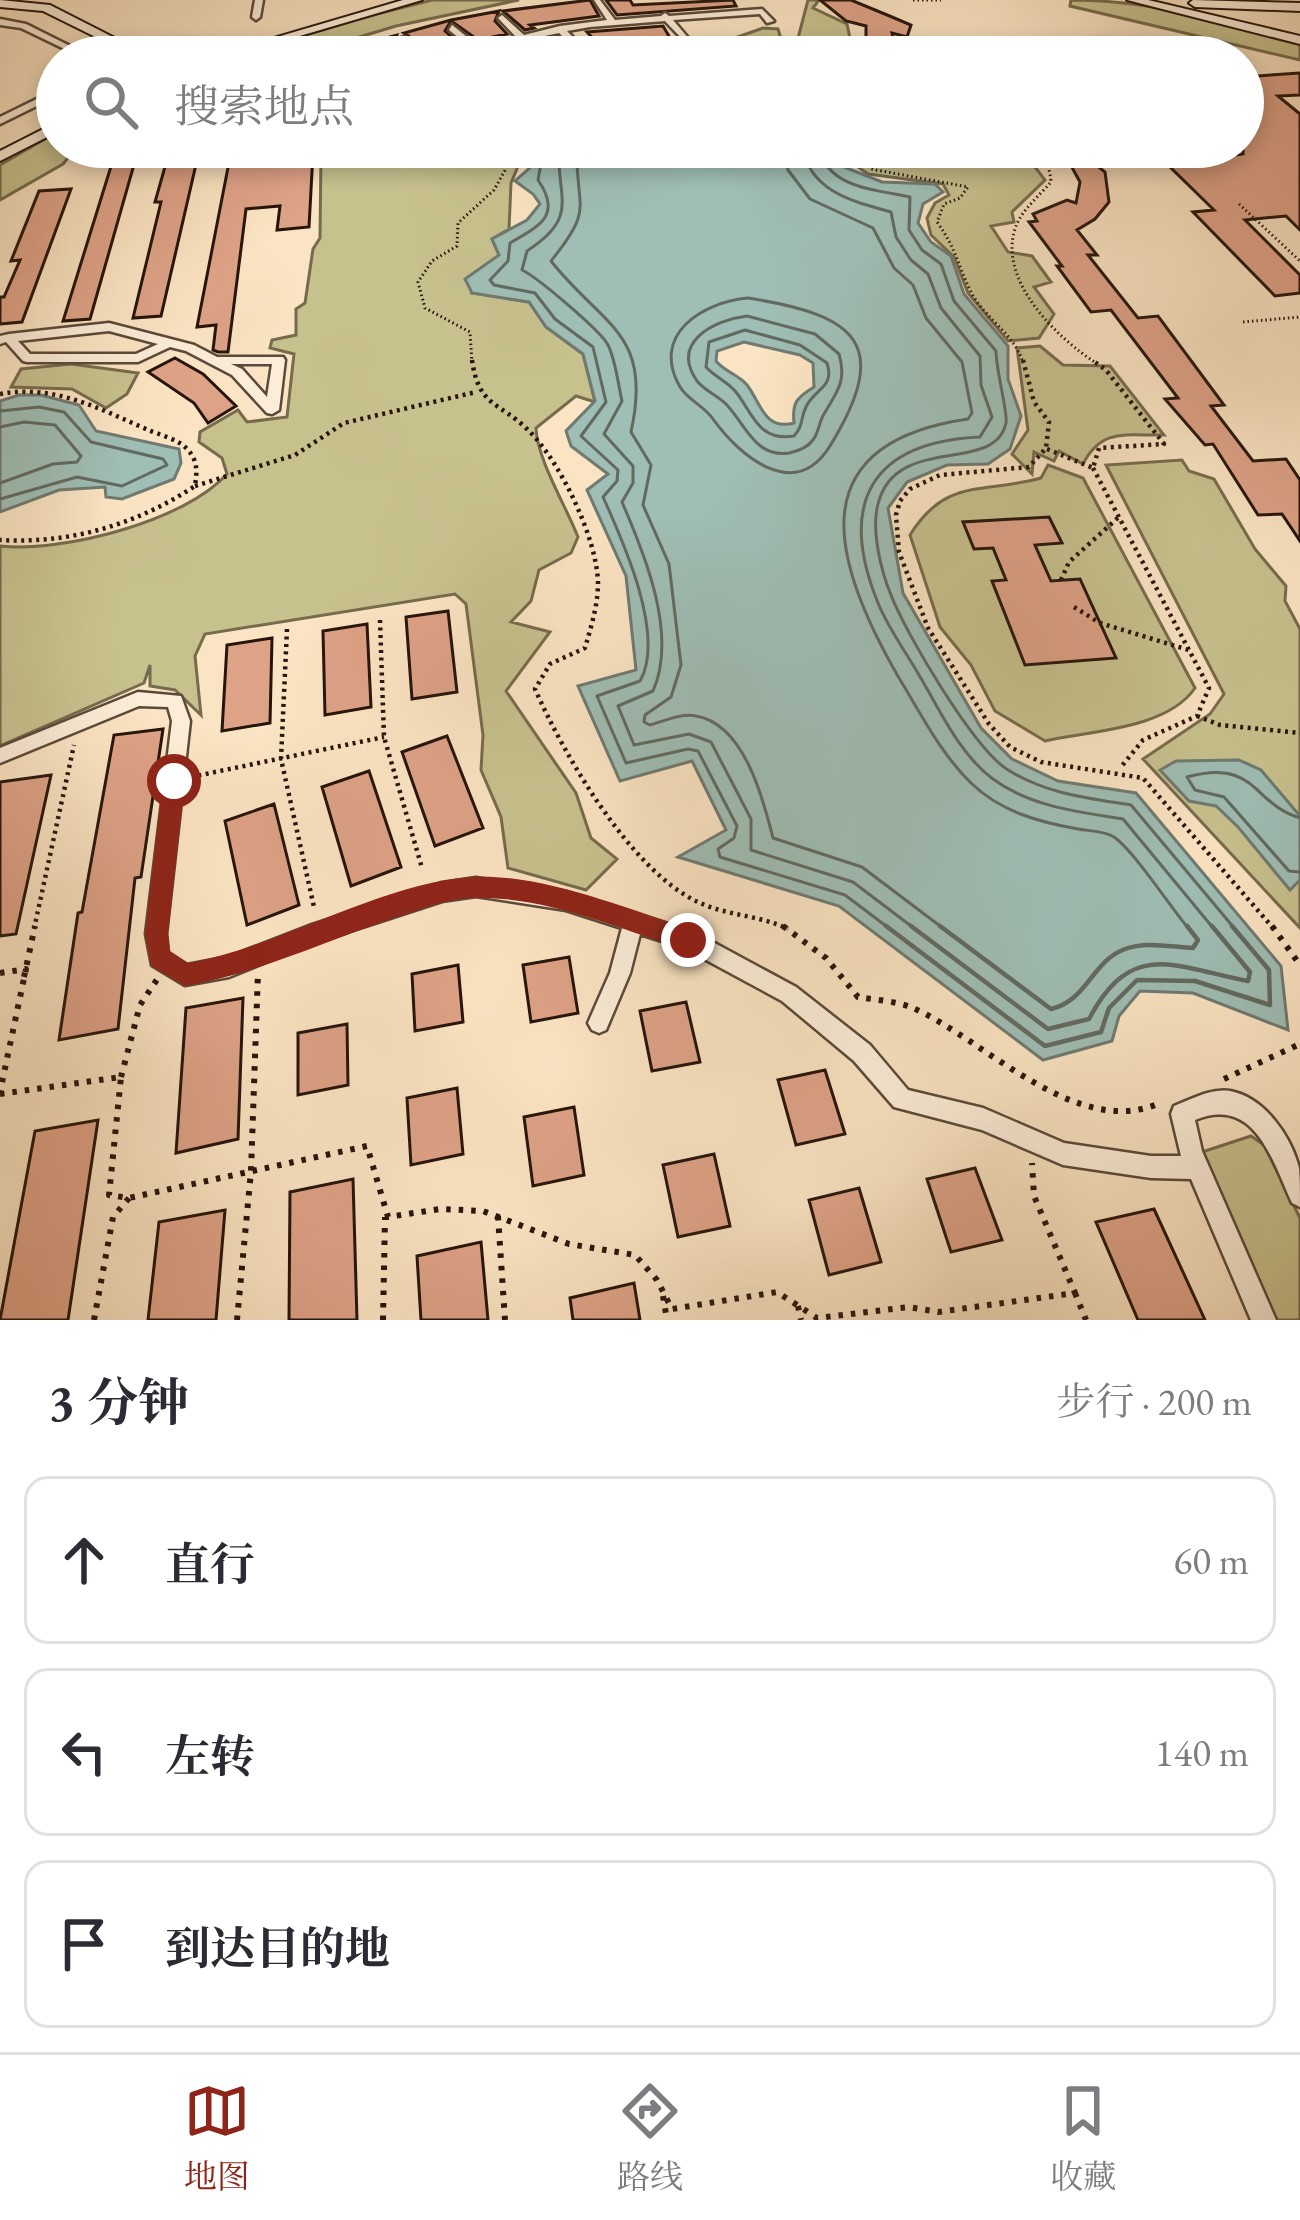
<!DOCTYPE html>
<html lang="zh">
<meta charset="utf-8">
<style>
body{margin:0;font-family:"EB Garamond","Noto Serif SC",serif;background:#f7f7f7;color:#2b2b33}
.stop{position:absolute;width:36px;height:36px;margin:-27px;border:9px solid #8f2418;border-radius:50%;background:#fff}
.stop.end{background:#8f2418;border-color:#fff;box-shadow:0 3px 12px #0008}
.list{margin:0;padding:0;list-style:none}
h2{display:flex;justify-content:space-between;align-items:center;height:156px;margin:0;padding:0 48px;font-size:51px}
h2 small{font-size:39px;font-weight:400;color:#7c7c81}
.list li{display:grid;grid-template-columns:78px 1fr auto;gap:36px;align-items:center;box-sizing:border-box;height:168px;margin:0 24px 24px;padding:0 24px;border:3px solid #e1e1e2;border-radius:24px}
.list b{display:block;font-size:45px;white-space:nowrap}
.list em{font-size:39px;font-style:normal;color:#7c7c81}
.icon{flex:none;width:66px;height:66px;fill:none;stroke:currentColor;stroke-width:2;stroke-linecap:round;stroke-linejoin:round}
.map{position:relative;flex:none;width:1300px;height:1320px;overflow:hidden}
.search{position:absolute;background:#fff;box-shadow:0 6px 18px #0003;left:36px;right:36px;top:36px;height:132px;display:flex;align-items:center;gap:30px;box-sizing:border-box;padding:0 42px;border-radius:66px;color:#7c7c81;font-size:45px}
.sheet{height:732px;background:#fff}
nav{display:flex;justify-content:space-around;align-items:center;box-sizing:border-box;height:168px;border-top:3px solid #e1e1e2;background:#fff;font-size:33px;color:#7c7c81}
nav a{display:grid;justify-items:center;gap:6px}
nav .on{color:#8f2418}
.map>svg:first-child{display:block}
.green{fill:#c7c18e;stroke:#766b4d;stroke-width:3}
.water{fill:#9fbeb5;stroke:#6f7a71;stroke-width:3;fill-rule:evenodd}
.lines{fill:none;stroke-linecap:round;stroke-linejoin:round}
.shore-far1{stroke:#626a60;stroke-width:3}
.shore{stroke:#626a60;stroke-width:4.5}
.building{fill:#dea287;stroke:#26150c;stroke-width:3}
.street-casing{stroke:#5b493a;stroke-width:5}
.secondary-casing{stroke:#26150c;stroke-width:4}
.path-far2{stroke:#26150c;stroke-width:3;stroke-dasharray:1.5 3;stroke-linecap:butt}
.path-far1{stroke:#26150c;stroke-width:4.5;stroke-dasharray:3 4.5;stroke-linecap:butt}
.path{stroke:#26150c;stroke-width:6;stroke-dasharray:4.5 8;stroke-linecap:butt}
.street{fill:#fcedd8;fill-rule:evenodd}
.secondary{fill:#fcedd8;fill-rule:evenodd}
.route{fill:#8f2418}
</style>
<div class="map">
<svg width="1300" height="1320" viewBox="0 0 1300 1320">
<rect width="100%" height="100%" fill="#fbe4c3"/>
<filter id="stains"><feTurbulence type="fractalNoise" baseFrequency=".00167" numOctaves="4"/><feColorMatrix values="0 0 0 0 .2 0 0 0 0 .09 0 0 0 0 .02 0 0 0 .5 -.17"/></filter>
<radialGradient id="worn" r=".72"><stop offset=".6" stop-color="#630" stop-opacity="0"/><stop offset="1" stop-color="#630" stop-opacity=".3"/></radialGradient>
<path class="green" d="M 432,0 L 519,0 L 396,26 L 293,57 L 229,57 L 278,39 Z
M 808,0 L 819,0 L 813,8 L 847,24 L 850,38 L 860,45 L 835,47 L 797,42 Z
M 1071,0 C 1150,0 1224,22 1300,42 L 1300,60 L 1070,6 Z
M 763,28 L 778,29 L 782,42 C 804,48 829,57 852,53 C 868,49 876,44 893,46 L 893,57 L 652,57 L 712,46 Z
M 57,132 L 57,147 L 77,147 L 63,164 L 0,200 L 0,165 Z
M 345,147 L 526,147 L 511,183 L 509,229 L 492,239 L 499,255 L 472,293 L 529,302 L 546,327 L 583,354 L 595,402 L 576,396 L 536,428 C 537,459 565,504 578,537 L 571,553 L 539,570 L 531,601 L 511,622 L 550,632 L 506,691 L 576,793 L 591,838 L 617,859 L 586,890 L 508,868 L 501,817 L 481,770 L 483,735 L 466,604 L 455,594 L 205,634 L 195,656 L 201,715 L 175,690 L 150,686 L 150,665 L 144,683 L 0,746 L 0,546 C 62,553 185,521 227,474 L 222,458 L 199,442 L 200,432 L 238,410 L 247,422 L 287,417 L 294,354 L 270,348 L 272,340 L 296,335 L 296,309 L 305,303 L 313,249 L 320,238 L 321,154 Z
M 829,147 L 999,147 L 1026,155 L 1045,180 L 1012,212 L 1014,222 L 991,226 L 1008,252 L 1032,256 L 1051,282 L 1034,287 L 1054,314 L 1039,338 L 1008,341 L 968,293 L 954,257 L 931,235 L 927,218 L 935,203 L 949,195 L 943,184 L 868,174 Z
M 1040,346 L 1063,365 L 1110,366 L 1164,435 C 1127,436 1102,427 1083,464 L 1059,451 L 1054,461 L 1034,452 L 1032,474 L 1012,454 L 1028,430 L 1017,348 Z
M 71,364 L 138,373 L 127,394 L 106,408 L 72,389 L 11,387 L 21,369 Z
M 1182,460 L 1189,471 L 1214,479 L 1255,549 L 1286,586 L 1285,601 L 1300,629 L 1300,928 L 1143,759 L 1210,714 L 1224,694 L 1106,465 Z
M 1048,465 L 1083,478 L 1195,688 C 1167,729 1090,731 1045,741 L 995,711 L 971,665 L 940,627 L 910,535 C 946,477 983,494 1041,478 Z
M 1251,1136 L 1264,1145 L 1300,1218 L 1300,1320 L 1276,1320 L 1202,1152 Z"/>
<path class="water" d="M 536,147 L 821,147 L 839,165 L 882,182 L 935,184 L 943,192 L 923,204 L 918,223 L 931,242 L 951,256 L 964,294 L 1008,346 L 1008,379 L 1021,416 L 1010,449 L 988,464 L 947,465 L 907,482 L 888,508 L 903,593 L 981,728 L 1012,759 L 1058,781 L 1136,793 L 1281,966 L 1288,1030 L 1193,993 L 1140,991 L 1119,1016 L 1112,1041 L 1043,1060 L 839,906 L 678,857 L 726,830 L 692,761 L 620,781 L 578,686 L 636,670 L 626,576 L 587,490 L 608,474 L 571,446 L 566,431 L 595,401 L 583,354 L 546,327 L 529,302 L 472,293 L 465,279 L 499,255 L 492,239 L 527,220 L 540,204 L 533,194 L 515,181 L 533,165 ZM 744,342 L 800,355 L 813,363 L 814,387 C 796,398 792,403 794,423 C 764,431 761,403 747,385 C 739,375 725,372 716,361 L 717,351 Z
M 19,395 L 41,395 L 79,405 L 96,431 L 179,449 L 181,463 L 174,479 L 122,499 L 106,497 L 105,487 L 59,490 L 0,512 L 0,401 Z
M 1239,760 L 1261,770 L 1300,816 L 1300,880 L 1290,890 L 1238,827 L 1216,806 L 1189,801 L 1160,770 L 1176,761 Z"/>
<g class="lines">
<path class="shore-far1" d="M 544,147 L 538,180 C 562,215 541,225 510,243 L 508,261 L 490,280 L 494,285 L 535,293 L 555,319 L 593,347 L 606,402 L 581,436 L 618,470 L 617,481 L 603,497 C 623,541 666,636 640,681 L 597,696 L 626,763 L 688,749 L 698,751 L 737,826 L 734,838 L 718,849 L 720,857 L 845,895 L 890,929
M 559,147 C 556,198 581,216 527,251 L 522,270 C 537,277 601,331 608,345 C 616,361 618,384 622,401 L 604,434 L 633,466 L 633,483 L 622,502 C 645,555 678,635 653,691 L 618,706 L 634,745 L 689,734 L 711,742 L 751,819 L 751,850 L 853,882 L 915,929
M 577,147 C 575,211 596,205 551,261 C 603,327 653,332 631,432 L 651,465 L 643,505 L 669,564 L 681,665 L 671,697 L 645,715 L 644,722 L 650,725 C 664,721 681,713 696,716 C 744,724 763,798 773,838 L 862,867 L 944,929
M 783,147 L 788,170 L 810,199 L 873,228 L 894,268 L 913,285 L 926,318 L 962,362 L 972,413 L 968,419 C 795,444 834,566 899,678 C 921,714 941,754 971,783 C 1001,812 1039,822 1078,829 C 1089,831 1106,831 1114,837 C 1134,851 1171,908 1189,929
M 802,147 C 811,192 852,201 891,212 L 896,237 L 911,260 L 928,274 L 941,308 L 980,356 L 981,385 L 992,417 L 980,437 C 872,442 837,502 878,603 C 888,628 906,652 919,675 C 940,710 959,754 993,779 C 1031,807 1079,812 1123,819 L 1214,929
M 817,147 C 830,189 873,189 910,197 L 909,230 L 922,250 L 941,264 L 954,301 L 996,351 C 996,370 1008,413 1006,423 C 995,475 896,433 878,504 C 871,530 881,571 891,595 C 906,634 974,749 1008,770 C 1047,794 1087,798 1131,805 L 1235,929
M 748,298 C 856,315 893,343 830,446 C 794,504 738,454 713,419 C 704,406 688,400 680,387 C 650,335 702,302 748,298 Z
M 747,316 L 815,334 L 839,354 C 847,382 837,391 824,414 C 819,422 819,432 813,440 C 807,448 799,451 789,453 C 755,458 746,425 726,404 C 717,395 705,391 697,381 C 670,342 714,320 747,316 Z
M 745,330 L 800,345 L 827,363 C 835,388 815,388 806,407 C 800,419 804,425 794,436 C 759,442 753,414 736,392 C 728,382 715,377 706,367 L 709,342 Z
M 0,411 L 39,407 L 64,412 L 91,442 L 163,459 L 167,465 L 122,486 L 77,477 L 0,499
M 0,427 L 24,422 L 55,425 L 81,456 L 77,462 L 53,464 L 0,483
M 1300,818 C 1252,804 1257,758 1187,777 L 1195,790 L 1224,797 L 1289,871 L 1300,872"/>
<path class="shore" d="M 886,926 L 1045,1046 L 1101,1032 L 1109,1008 L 1137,980 L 1195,981 L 1270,1005 L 1269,970 L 1232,926
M 911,926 L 1048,1029 L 1089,1019 C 1132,938 1174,967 1248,981 L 1250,972 L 1212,926
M 940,926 L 1051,1009 C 1087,1001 1092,961 1125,949 C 1146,941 1171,947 1193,948 L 1198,940 L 1187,926"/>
</g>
<path class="building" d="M 590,0 L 599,16 L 530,25 L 534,28 L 525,30 L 503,11 Z
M 606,0 L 630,0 L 633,5 L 733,0 L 736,6 L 617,15 Z
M 820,0 L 851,0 L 892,17 L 911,25 L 907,37 L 892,33 L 893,39 L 866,38 L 866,26 L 846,21 Z
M 499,11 L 495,21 L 507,34 L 478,40 L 451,21 L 445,31 L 455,40 L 427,48 L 404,33 L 451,20 Z
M 663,26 L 676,48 L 622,57 L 610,57 L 587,32 Z
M 397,35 L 395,43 L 408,53 L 367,57 L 354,48 L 347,57 L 333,57 L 333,52 Z
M 1300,73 L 1300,95 L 1278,96 L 1300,114 L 1300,230 L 1286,216 L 1245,220 L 1300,275 L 1300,293 L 1275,296 L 1193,212 L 1214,210 L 1167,164 L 1243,154 L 1243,106 L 1261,104 L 1250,95 L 1259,94 L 1243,77 Z
M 117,147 L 139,147 L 90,319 L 63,321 Z
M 177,147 L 200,147 L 161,316 L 133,318 L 161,202 L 155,202 L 170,149 Z
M 232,147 L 259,147 L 258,158 L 313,153 L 309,227 L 277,230 L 280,206 L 246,209 L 228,352 L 218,352 L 213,350 L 216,325 L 197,327 Z
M 1048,147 L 1074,147 L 1105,172 L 1109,202 L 1095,219 L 1077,230 L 1097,255 L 1088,255 L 1138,318 L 1158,316 L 1224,405 L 1211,406 L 1253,461 L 1286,459 L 1300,480 L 1300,541 L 1282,514 L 1258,515 L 1213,444 L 1205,445 L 1165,399 L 1178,398 L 1111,310 L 1091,312 L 1057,266 L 1062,266 L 1029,222 L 1037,221 L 1033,214 L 1067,200 L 1076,203 L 1080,182 L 1069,162 Z
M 71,189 L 22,322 L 0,324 L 0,297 L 4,297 L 20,260 L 11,261 L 39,191 Z
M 175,358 L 203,374 L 236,406 L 208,423 L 194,403 L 148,372 Z
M 1049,517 L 1062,543 L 1035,545 L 1051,581 L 1080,579 L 1116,658 L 1025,665 L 992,581 L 1006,580 L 993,548 L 974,549 L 963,522 Z
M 448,611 L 457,692 L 412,699 L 406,617 Z
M 367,624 L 371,707 L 325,715 L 323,631 Z
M 272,638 L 270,723 L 222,731 L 227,645 Z
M 163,729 L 141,877 L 135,878 L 118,1029 L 59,1040 L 78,913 L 82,912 L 114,735 Z
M 447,736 L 483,828 L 435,846 L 402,752 Z
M 369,771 L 401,867 L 351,886 L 322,787 Z
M 51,775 L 16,934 L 0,936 L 0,782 Z
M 274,804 L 299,905 L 247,925 L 225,821 Z
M 569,957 L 578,1013 L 531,1022 L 523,965 Z
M 458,965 L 463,1022 L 415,1031 L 412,974 Z
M 243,998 L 238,1139 L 176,1153 L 186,1008 Z
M 686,1002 L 700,1062 L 652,1071 L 640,1011 Z
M 347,1024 L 348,1085 L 298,1095 L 298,1033 Z
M 825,1070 L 845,1134 L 796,1145 L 778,1080 Z
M 457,1088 L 463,1154 L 411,1165 L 407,1098 Z
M 574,1107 L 584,1175 L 533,1186 L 524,1117 Z
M 98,1120 L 68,1320 L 0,1320 L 35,1131 Z
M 714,1154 L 730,1226 L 678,1237 L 663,1165 Z
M 975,1168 L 1002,1240 L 951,1252 L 927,1179 Z
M 353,1179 L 357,1320 L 289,1320 L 290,1192 Z
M 859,1188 L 881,1262 L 829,1275 L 809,1200 Z
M 1154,1209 L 1205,1320 L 1138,1320 L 1096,1222 Z
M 225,1210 L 216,1320 L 148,1320 L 159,1222 Z
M 481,1242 L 488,1320 L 421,1320 L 417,1256 Z
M 634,1283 L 640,1320 L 573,1320 L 570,1298 Z"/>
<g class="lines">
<defs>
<path id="street" d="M 255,0 L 263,0 L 260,17 L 256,20 L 252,17 Z
M 594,0 L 600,0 L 615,20 L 661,16 L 665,13 L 669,16 L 762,9 L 774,21 L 767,23 L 760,14 L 673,20 L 690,40 L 686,43 L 665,21 L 590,27 L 567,31 L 592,57 L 583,57 L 559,33 L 443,57 L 421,57 L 398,39 L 405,37 L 429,55 L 469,46 L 449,30 L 452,25 L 477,45 L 516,37 L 498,18 L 502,15 L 524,35 L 560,26 L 607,20 Z
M 0,19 L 26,24 L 92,57 L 81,57 L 21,28 L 0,25 Z
M 355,52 L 363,57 L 352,57 L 352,53 Z
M 57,89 L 57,96 L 0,124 L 0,117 Z
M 109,323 L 194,345 L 217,357 L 283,357 L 285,360 L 279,410 L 272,414 L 267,413 L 232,375 L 186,351 L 170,347 L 138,362 L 27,362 L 23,361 L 6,342 L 0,344 L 0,336 L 9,334 ZM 109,331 L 158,344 L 136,354 L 30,354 L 18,341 ZM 231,364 L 272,364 L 267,397 L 242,369 Z
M 138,692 L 181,696 L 190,721 L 166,934 L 168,953 L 187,965 L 229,957 L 309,926 L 442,883 L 476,878 L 566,892 L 696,933 L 796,987 L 870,1045 L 908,1090 L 983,1108 L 1064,1143 L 1151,1156 L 1181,1156 L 1171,1114 L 1174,1106 C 1192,1099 1211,1088 1230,1091 C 1264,1097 1291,1136 1299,1168 C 1300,1179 1300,1195 1300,1207 L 1292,1203 C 1272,1160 1255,1095 1195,1120 L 1202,1151 L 1276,1320 L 1251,1320 L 1191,1179 L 1151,1178 L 1063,1165 L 982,1130 L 894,1107 L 854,1061 L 782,1001 L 684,948 L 640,934 L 630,973 L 606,1030 L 599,1033 L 592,1030 L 588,1023 L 610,973 L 622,928 L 566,910 L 476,896 L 442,901 L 310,944 L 229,977 L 185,985 L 152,965 L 146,934 L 172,721 L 168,707 L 139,706 L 0,763 L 0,748 Z"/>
<path id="secondary" d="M 0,0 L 50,5 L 152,57 L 136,57 L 43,11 L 0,7 Z
M 403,0 L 422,0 L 229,57 L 209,57 Z
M 1127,0 L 1148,0 L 1300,36 L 1300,44 Z
M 1193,0 L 1300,3 L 1300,11 L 1195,7 L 1189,3 Z
M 57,122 L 57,132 L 0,161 L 0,151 Z"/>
</defs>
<use href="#street" class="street-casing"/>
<use href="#secondary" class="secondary-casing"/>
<path class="path-far2" d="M 913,0 L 941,0
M 849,147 L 871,169 L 968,187 L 960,198 L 944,204 L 937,222 C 957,250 958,266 971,292 C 985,319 1015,334 1023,363
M 1009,147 C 1034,151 1049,154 1051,182 C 1040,195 1022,210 1016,226 C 996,279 1056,337 1096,363
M 862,162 L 916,147
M 1239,204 L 1300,261
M 1243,322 L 1300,317
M 472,363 L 470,332 L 425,308 L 418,282 L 432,261 L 457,246 L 458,223 L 494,190 L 518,147"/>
<path class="path-far1" d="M 472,360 C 479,408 499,401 528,430 C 560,461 597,538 598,583 C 598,605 591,627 585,648 L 550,664 L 535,689 C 564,755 631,871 698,902 C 727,916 760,915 788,929
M 1023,360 L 1034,402 L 1049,422 L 1046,448 L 1029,467 L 940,475 L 910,489 L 900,501 L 896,515 L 899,552 L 928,628 L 989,724 L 1010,747 L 1041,762 L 1143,778 L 1274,929
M 0,394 C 53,384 98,408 146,429 C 159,435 179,439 188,450 C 198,461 197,472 195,486 C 136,525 70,544 0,540
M 1047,449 L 1093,468 L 1099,448 L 1164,444 L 1106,370 L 1092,360
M 1093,468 L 1209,688 L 1197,716 L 1143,740 L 1121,767
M 195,486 L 295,455 L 344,423 L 476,392
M 1061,580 L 1069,562 L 1120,516
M 1074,607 L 1100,623 L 1192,651
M 380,620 L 384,737 L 422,868
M 287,629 L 281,759 L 314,907
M 1197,716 L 1220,725 L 1300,733
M 191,777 L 384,737
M 34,929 L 74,745"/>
<path class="path" d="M 783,926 L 826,958 L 858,997 C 875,1000 897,1001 913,1008 C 984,1039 1078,1142 1162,1102
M 1272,926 L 1300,965
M 0,973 L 26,969 L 0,1092
M 24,977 L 35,926
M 121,1077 L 140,1005 L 158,978
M 1224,1079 L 1300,1044
M 0,1094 L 121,1077 L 109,1195 L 129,1198 L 367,1146 L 388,1217 L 440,1209 L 483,1211 L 569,1244 L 635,1255 L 657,1280 L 672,1309 L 777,1292 L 817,1318 L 909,1307 L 938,1312 L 1075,1293 L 1034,1196 L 1032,1163
M 498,1216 L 505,1320
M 1075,1293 L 1086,1320
M 663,1296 L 667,1320
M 798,1306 L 801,1320
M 94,1320 L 113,1217 L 129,1198
M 237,1320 L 251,1171 L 258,972
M 383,1320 L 385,1217"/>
<use href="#street" class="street"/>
<use href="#secondary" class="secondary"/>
</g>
<path class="route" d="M 174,772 L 185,781 L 168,934 L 170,951 L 188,963 C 280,947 380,883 472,877 C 540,873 624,908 688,928 L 700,940 L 688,951 C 621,929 546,896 475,898 C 447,898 420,910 394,918 C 325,941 257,974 185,986 L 151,966 L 145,934 L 163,781 Z"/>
<rect width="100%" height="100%" filter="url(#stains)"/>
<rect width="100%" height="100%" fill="url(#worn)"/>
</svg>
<div class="stop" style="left:174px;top:781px"></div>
<div class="stop end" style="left:688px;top:940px"></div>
<div class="search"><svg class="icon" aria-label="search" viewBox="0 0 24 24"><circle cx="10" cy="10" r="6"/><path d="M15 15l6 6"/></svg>搜索地点</div>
</div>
<section class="sheet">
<h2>3 分钟<small>步行 · 200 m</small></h2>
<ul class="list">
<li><svg class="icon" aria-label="ahead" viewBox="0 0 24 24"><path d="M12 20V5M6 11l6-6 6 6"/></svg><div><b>直行</b></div><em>60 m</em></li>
<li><svg class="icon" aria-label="left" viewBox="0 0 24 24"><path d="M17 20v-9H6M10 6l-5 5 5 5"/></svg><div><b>左转</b></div><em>140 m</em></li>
<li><svg class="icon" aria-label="arrive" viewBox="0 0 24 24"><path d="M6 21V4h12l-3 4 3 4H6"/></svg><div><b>到达目的地</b></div></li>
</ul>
</section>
<nav>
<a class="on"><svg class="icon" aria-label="map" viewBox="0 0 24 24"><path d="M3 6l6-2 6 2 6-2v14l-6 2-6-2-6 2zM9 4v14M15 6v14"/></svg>地图</a>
<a><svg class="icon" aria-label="directions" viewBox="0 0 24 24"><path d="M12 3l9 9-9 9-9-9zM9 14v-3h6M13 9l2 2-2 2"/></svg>路线</a>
<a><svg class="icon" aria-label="saved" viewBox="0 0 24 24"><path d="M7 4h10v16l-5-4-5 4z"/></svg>收藏</a>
</nav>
